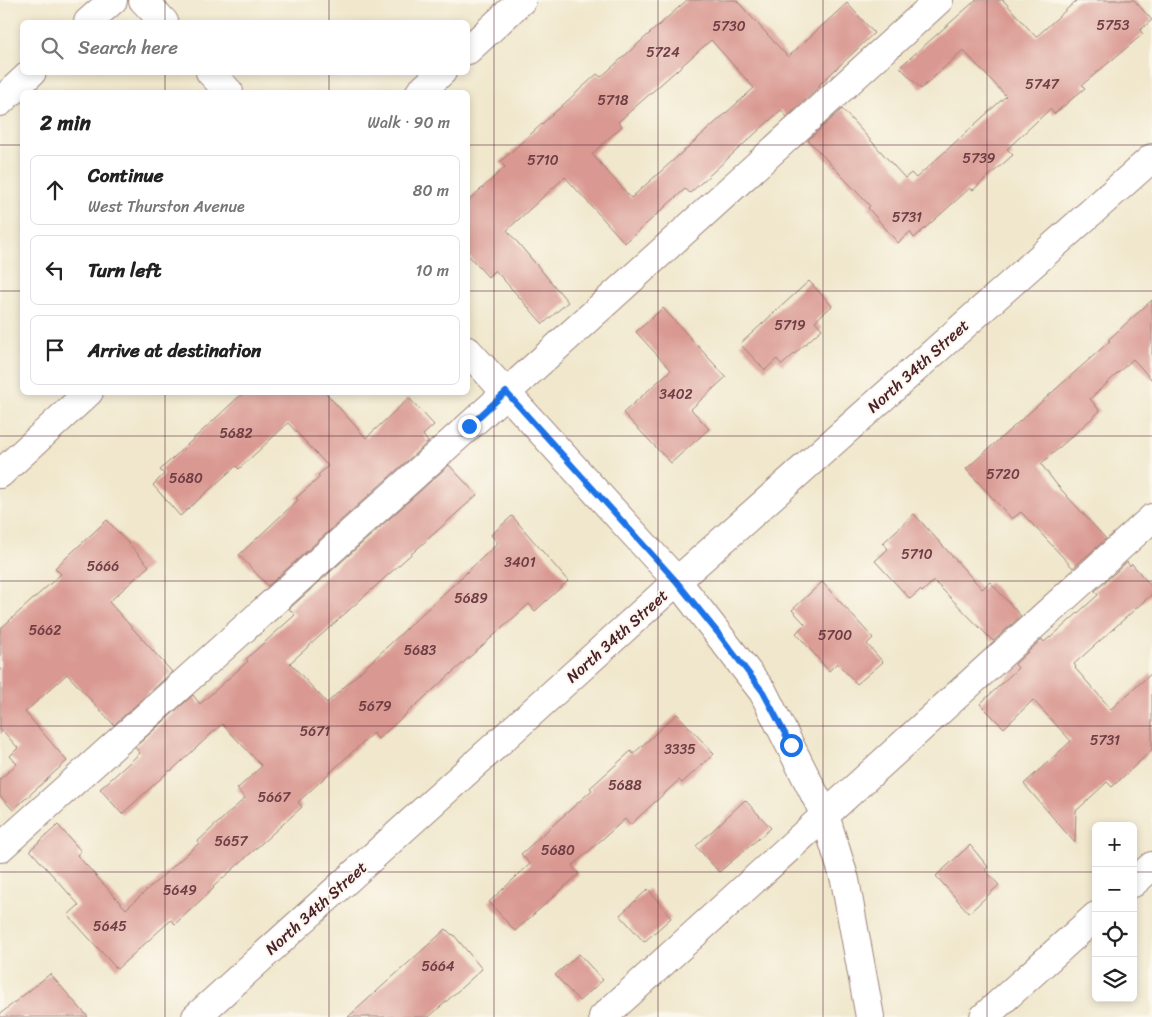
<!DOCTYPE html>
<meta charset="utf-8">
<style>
body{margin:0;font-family:Sriracha,sans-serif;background:#f2f2f2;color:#222}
.controls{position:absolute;right:15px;bottom:15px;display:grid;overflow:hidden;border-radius:8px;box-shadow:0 2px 8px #0003}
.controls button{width:45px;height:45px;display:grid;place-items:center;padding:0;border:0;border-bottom:1px solid #e0e0e0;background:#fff;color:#222;font:25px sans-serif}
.stop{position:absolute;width:15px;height:15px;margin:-11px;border:4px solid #1a73e8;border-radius:50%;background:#fff}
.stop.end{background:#1a73e8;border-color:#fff;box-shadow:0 1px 5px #0008}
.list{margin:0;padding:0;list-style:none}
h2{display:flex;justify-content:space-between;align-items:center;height:65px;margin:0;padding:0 20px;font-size:21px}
h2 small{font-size:16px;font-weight:400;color:#767676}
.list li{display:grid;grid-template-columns:32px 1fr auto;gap:15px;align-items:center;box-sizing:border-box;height:70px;margin:0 10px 10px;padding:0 10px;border:1px solid #e0e0e0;border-radius:8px}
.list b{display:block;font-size:19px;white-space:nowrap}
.list p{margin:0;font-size:16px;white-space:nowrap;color:#767676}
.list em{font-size:16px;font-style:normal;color:#767676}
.icon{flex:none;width:28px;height:28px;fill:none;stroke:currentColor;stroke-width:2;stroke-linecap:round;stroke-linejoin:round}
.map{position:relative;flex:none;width:1152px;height:1017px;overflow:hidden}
.search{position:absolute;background:#fff;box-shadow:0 2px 8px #0003;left:20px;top:20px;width:450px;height:55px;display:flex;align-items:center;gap:12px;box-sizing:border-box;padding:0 18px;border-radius:8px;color:#767676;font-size:19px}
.panel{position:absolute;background:#fff;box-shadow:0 2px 8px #0003;left:20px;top:90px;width:450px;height:305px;border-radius:8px}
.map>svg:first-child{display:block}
.building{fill:#d99891;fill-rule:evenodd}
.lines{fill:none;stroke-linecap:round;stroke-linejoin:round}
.minor-casing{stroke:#9d837c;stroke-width:30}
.minor{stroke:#fff;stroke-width:28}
.route{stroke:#1a73e8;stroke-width:6}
.grid{fill:none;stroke:#4a1f2b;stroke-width:1;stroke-opacity:0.55}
.labels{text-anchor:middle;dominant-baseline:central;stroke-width:4;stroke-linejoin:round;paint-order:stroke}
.number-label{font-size:14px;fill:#6e3d44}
.street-label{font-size:16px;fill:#4a1f2b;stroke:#fbf7ec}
</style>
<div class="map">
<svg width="1152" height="1017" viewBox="0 0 1152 1017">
<rect width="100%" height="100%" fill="#fbf7ec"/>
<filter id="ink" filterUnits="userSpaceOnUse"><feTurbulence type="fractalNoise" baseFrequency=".02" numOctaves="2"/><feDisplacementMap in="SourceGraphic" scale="10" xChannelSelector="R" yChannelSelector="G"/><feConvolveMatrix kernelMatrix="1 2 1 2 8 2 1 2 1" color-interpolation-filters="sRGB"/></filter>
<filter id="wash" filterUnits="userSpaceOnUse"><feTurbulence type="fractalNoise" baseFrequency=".0096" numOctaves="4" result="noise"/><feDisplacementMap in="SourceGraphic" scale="20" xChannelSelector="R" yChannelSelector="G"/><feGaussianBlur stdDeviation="1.12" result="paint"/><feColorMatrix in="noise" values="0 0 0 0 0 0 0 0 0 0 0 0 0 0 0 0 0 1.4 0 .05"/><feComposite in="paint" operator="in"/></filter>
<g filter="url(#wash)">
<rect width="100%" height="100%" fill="#f0e7cc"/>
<g id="blocks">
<path class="building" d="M 687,0 L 736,0 L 788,57 L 847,3 L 874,33 L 819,85 L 820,86 L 787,117 L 781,110 L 690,193 L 685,189 L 625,243 L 565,177 L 507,230 L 568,302 L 543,324 L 495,270 L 488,277 L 468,255 L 468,201 L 505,167 L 500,162 L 597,74 L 601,77 ZM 711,40 L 754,88 L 631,198 L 592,154 L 622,126 L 618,122 Z
M 976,0 L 1003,0 L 1036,37 L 1077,0 L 1134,0 L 1152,20 L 1140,30 L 1143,34 L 1082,85 L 1085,88 L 1054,114 L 1050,109 L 1007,149 L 1013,155 L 973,190 L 970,188 L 914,238 L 910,232 L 898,243 L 868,208 L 870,206 L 808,140 L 842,109 L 905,178 L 911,173 L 916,178 L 1006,96 L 963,50 L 921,89 L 900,67 Z
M 809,281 L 832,306 L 815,321 L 822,329 L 782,365 L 777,359 L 765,370 L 740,344 Z
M 1152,300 L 1152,380 L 1133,359 L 1090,399 L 1100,411 L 1041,464 L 1057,485 L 1106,539 L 1073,568 L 1021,512 L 1012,519 L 966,469 L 1110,341 L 1108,340 Z
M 663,308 L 726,377 L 691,409 L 709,429 L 671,463 L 623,413 L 671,370 L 636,332 Z
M 244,392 L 325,392 L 366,438 L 409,398 L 434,425 L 423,435 L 428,442 L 268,586 L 239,555 L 298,500 L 296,498 L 320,477 L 318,475 L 328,466 L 288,423 L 239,469 L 236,466 L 180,516 L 153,485 L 164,474 L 160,470 Z
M 449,465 L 477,495 L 290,663 L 327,703 L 498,543 L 491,535 L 512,516 L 568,581 L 535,611 L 529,604 L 378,739 L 373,733 L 298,802 L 302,807 L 213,887 L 214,888 L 175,924 L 171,920 L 117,969 L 68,915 L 79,905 L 30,850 L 58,825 L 81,851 L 77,855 L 126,909 L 199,843 L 198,841 L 245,798 L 237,789 L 262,766 L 222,724 L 171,771 L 170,770 L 122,814 L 100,789 L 140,753 L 135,747 L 193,695 L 200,704 L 248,661 L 246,659 L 295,615 L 289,609 Z
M 914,514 L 982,589 L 990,582 L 1021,616 L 993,641 L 934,581 L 922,592 L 920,590 L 910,599 L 875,561 L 888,549 L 883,543 Z
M 107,520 L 149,566 L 109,602 L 172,672 L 114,725 L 67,674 L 25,712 L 67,761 L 13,810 L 0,796 L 0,779 L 17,764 L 10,756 L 18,748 L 3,731 L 0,734 L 0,629 L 61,574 L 55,568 Z
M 1127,562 L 1130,566 L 1132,564 L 1152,587 L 1152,594 L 1074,664 L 1076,667 L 1075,668 L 1111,709 L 1152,673 L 1152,750 L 1112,787 L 1107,782 L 1076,811 L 1075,843 L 1024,784 L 1071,741 L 1033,700 L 1004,728 L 980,704 L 1018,668 L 1015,664 L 1042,639 L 1044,642 L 1050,637 L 1050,638 L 1098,595 L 1095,591 Z
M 822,582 L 873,638 L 867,644 L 883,662 L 857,684 L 837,663 L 829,671 L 796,633 L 805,624 L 792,610 Z
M 677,714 L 714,754 L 682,783 L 679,780 L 630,825 L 625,819 L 572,866 L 579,874 L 515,931 L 489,902 L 530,864 L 521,854 L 592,790 L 590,788 L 631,751 L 633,754 Z
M 745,800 L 771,828 L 719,872 L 696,846 Z
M 970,845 L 988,867 L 985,870 L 999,885 L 969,913 L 936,876 Z
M 648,889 L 671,918 L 644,942 L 620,915 Z
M 446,929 L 452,935 L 453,934 L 482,969 L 429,1017 L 348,1017 Z
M 579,954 L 603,980 L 579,1001 L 555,975 Z
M 50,974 L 88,1017 L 0,1017 L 0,1014 Z"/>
</g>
</g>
<g filter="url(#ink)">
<use href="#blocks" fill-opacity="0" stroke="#9d837c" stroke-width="1"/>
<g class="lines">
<defs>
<path id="minor" d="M 143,0 L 164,22
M 88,22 L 113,0
M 468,50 L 522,0
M 210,72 L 229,92
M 420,92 L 442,72
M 0,102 L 32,72
M 468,351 L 677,581 L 763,692 L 825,815 L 845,880 L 870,1017
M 0,474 L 89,392
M 0,848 L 506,393 L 939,0
M 1133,883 L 1152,866
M 196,1017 L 677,581 L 1152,158
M 603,1017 L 1152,518
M 984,1017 L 1096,916"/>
</defs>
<use href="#minor" class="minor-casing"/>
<use href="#minor" class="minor"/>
</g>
</g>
<g class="lines" filter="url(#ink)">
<path class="route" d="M 469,426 L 506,392 L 676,581 L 718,633 L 763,692 L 791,745"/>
</g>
<path class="grid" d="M 165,0 L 165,22M 329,0 L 329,22M 494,0 L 494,1017M 658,0 L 658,1017M 823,0 L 823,1017M 987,0 L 987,1017M 165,72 L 165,92M 329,72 L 329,92M 0,145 L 22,145M 468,145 L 1152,145M 0,291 L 22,291M 468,291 L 1152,291M 165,392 L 165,1017M 329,392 L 329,1017M 0,436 L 1152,436M 0,581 L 1152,581M 0,726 L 1152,726M 0,872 L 1096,872M 1133,872 L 1152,872"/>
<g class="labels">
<g class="number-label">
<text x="1113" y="25">5753</text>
<text x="729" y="26">5730</text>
<text x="663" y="52">5724</text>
<text x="1042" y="84">5747</text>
<text x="613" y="100">5718</text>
<text x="979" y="158">5739</text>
<text x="543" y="160">5710</text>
<text x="907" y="217">5731</text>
<text x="790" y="325">5719</text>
<text x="676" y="394">3402</text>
<text x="236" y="433">5682</text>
<text x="1003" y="474">5720</text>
<text x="186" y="478">5680</text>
<text x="917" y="554">5710</text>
<text x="520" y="562">3401</text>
<text x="103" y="566">5666</text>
<text x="471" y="598">5689</text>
<text x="45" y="630">5662</text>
<text x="835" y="635">5700</text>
<text x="420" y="650">5683</text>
<text x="375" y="706">5679</text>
<text x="315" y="731">5671</text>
<text x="1105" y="740">5731</text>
<text x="680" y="749">3335</text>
<text x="625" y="785">5688</text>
<text x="274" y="797">5667</text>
<text x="231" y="841">5657</text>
<text x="558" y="850">5680</text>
<text x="180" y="890">5649</text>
<text x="110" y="926">5645</text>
<text x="438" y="966">5664</text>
</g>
<g class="street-label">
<text transform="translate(918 366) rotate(-42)">North 34th Street</text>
<text transform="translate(617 636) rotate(-42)">North 34th Street</text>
<text transform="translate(316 908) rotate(-42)">North 34th Street</text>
</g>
</g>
</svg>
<div class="controls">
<button>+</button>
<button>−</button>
<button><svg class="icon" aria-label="locate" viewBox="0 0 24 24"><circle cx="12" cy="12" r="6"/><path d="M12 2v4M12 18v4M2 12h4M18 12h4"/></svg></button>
<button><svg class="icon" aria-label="layers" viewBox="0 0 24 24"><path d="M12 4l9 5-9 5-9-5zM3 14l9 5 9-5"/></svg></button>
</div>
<div class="stop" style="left:791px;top:745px"></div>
<div class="stop end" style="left:469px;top:426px"></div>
<div class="search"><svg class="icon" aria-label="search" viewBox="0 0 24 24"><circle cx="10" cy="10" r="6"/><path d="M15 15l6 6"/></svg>Search here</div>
<section class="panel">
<h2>2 min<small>Walk · 90 m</small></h2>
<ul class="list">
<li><svg class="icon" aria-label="ahead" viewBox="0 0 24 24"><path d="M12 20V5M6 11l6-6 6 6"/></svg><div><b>Continue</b><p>West Thurston Avenue</p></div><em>80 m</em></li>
<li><svg class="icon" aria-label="left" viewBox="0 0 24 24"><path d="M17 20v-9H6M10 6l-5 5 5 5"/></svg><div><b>Turn left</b></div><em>10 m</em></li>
<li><svg class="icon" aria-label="arrive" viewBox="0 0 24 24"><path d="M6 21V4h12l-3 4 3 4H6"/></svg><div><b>Arrive at destination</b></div></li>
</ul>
</section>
</div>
